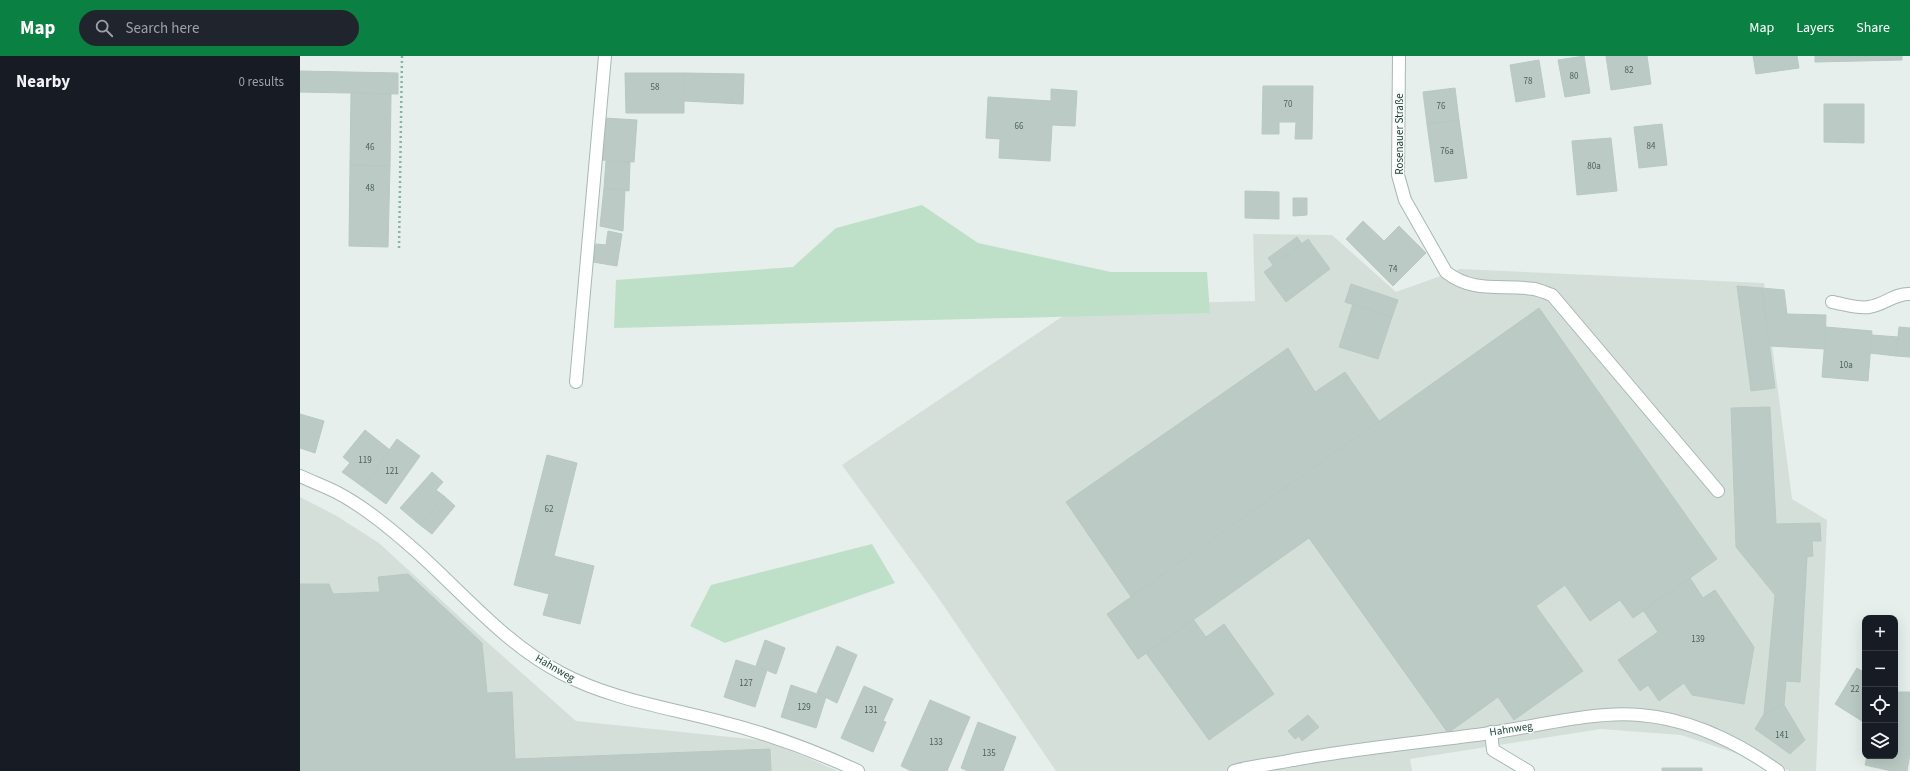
<!DOCTYPE html>
<meta charset="utf-8">
<style>
body{margin:0;font-family:"Source Sans 3",sans-serif;background:#20242c;color:#f1f3f6}
.controls{position:absolute;right:12px;bottom:12px;display:grid;overflow:hidden;border-radius:8px;box-shadow:0 4px 16px #0002}
.controls button{width:36px;height:36px;display:grid;place-items:center;padding:0;border:0;border-bottom:1px solid #363941;background:#171b24;color:#f1f3f6;font:20px sans-serif}
.list{margin:0;padding:0;list-style:none}
h2{display:flex;justify-content:space-between;align-items:center;height:52px;margin:0;padding:0 16px;font-size:17px}
h2 small{font-size:13px;font-weight:400;color:#9ea1a6}
.icon{flex:none;width:22px;height:22px;fill:none;stroke:currentColor;stroke-width:2;stroke-linecap:round;stroke-linejoin:round}
.map{position:relative;flex:none;width:1610px;height:715px;overflow:hidden}
header{display:flex;align-items:center;gap:24px;box-sizing:border-box;height:56px;padding:0 20px;background:#0b8043;color:#fff}
header strong{font-size:19px}
nav{display:flex;gap:22px;margin-inline-start:auto;font-size:14px}
.search{width:280px;height:36px;background:#20242c;display:flex;align-items:center;gap:10px;box-sizing:border-box;padding:0 14px;border-radius:22px;color:#9ea1a6;font-size:15px}
main{display:flex}
aside{flex:1;background:#171b24}
.map>svg:first-child{display:block}
.built{fill:#d4dfda}
.green{fill:#bfe0c8}
.building{fill:#bbcac4;stroke:#b8c9c2}
.lines{fill:none;stroke-linecap:round;stroke-linejoin:round}
.lane-casing{stroke:#a8b8b2;stroke-width:14}
.street-casing{stroke:#a8b8b2;stroke-width:14}
.path{stroke:#86b3a5;stroke-width:2.5;stroke-dasharray:2 3;stroke-linecap:butt}
.lane{stroke:#fff;stroke-width:12}
.street{stroke:#fff;stroke-width:12}
.labels{text-anchor:middle;dominant-baseline:central;stroke-width:3;stroke-linejoin:round;paint-order:stroke}
.number-label{font-size:9px;fill:#4a645c}
.street-label{font-size:11px;fill:#24423a;stroke:#f7fbf9}
</style>
<header>
<strong>Map</strong>
<div class="search"><svg class="icon" aria-label="search" viewBox="0 0 24 24"><circle cx="10" cy="10" r="6"/><path d="M15 15l6 6"/></svg>Search here</div>
<nav><a>Map</a><a>Layers</a><a>Share</a></nav>
</header>
<main>
<aside>
<h2>Nearby<small>0 results</small></h2>
<ul class="list">
</ul>
</aside>
<div class="map">
<svg width="1610" height="715" viewBox="0 0 1610 715">
<rect width="100%" height="100%" fill="#e6efeb"/>
<path class="built" d="M 953,178 L 1032,179 L 1096,236 L 1160,213 L 1464,227 L 1492,443 L 1527,464 L 1516,715 L 1490,715 L 1381,679 L 1301,673 L 1110,703 L 1112,715 L 756,715 L 635,537 L 542,409 L 778,250 L 955,245 Z
M 0,441 L 35,459 L 79,487 L 188,587 L 276,665 L 469,685 L 538,715 L 0,715 Z"/>
<path class="green" d="M 622,149 L 678,187 L 811,216 L 907,216 L 910,257 L 314,272 L 316,224 L 493,211 L 536,172 Z
M 572,488 L 595,527 L 425,587 L 390,570 L 411,529 Z"/>
<path class="building" d="M 1284,0 L 1290,37 L 1265,41 L 1258,4 Z
M 1306,0 L 1347,0 L 1351,28 L 1311,34 Z
M 1453,0 L 1497,0 L 1499,12 L 1456,18 Z
M 1515,0 L 1559,0 L 1559,5 L 1515,6 Z
M 1559,0 L 1602,0 L 1602,4 L 1559,5 Z
M 1239,4 L 1245,41 L 1216,46 L 1210,9 Z
M 0,15 L 98,17 L 98,38 L 0,36 Z
M 325,17 L 384,17 L 384,57 L 326,57 Z
M 384,17 L 444,18 L 443,48 L 384,45 Z
M 963,30 L 1013,30 L 1012,83 L 995,83 L 996,66 L 979,66 L 979,78 L 962,78 Z
M 1155,32 L 1159,64 L 1127,68 L 1123,36 Z
M 751,33 L 777,35 L 775,70 L 752,69 L 750,105 L 699,102 L 700,83 L 686,82 L 688,41 L 751,45 Z
M 51,37 L 91,38 L 90,110 L 50,109 Z
M 1524,48 L 1564,48 L 1564,87 L 1524,86 Z
M 304,62 L 337,64 L 334,106 L 301,104 Z
M 1159,64 L 1167,122 L 1135,126 L 1127,68 Z
M 1362,68 L 1367,109 L 1339,112 L 1334,71 Z
M 1311,82 L 1317,135 L 1277,139 L 1272,85 Z
M 306,105 L 330,106 L 329,135 L 304,132 Z
M 50,109 L 90,110 L 88,191 L 49,190 Z
M 304,132 L 325,134 L 323,175 L 300,170 Z
M 945,135 L 979,136 L 979,163 L 945,162 Z
M 993,142 L 1007,142 L 1007,159 L 993,160 Z
M 1063,165 L 1084,185 L 1099,170 L 1126,197 L 1093,230 L 1046,183 Z
M 308,175 L 322,178 L 317,210 L 293,206 L 296,188 L 306,189 Z
M 997,181 L 1002,188 L 973,209 L 968,202 Z
M 1008,183 L 1030,213 L 986,246 L 964,216 Z
M 1051,228 L 1098,244 L 1092,261 L 1045,246 Z
M 1437,230 L 1462,232 L 1475,332 L 1451,335 Z
M 1462,232 L 1484,234 L 1487,258 L 1526,259 L 1525,293 L 1469,290 Z
M 1053,248 L 1092,261 L 1078,303 L 1039,291 Z
M 1239,252 L 1417,503 L 1333,562 L 1320,544 L 1290,565 L 1265,529 L 1236,550 L 1283,615 L 1214,664 L 1198,641 L 1148,677 L 1009,482 L 838,603 L 807,558 Z
M 1526,271 L 1572,275 L 1568,325 L 1522,321 Z
M 1599,271 L 1610,272 L 1610,301 L 1596,300 Z
M 1572,279 L 1598,281 L 1596,300 L 1570,297 Z
M 988,292 L 1015,336 L 1045,316 L 1079,365 L 831,541 L 766,446 Z
M 1470,351 L 1476,468 L 1520,467 L 1521,485 L 1512,485 L 1513,500 L 1507,501 L 1500,626 L 1486,625 L 1484,649 L 1464,658 L 1475,539 L 1436,491 L 1431,352 Z
M 0,358 L 24,365 L 15,397 L 0,392 Z
M 65,374 L 90,394 L 63,431 L 42,416 L 50,407 L 43,401 Z
M 97,383 L 120,400 L 86,448 L 63,431 Z
M 247,399 L 277,407 L 254,500 L 294,510 L 280,568 L 243,559 L 249,538 L 214,529 Z
M 132,416 L 143,426 L 136,434 L 144,440 L 120,469 L 100,452 Z
M 144,440 L 155,450 L 132,478 L 120,469 Z
M 108,518 L 182,587 L 187,637 L 212,636 L 215,703 L 470,693 L 471,715 L 0,715 L 0,528 L 29,528 L 33,538 L 80,536 L 78,521 Z
M 1390,522 L 1403,542 L 1415,534 L 1454,591 L 1444,648 L 1392,639 L 1384,627 L 1359,645 L 1348,629 L 1340,635 L 1318,604 L 1358,576 L 1343,554 Z
M 893,563 L 906,581 L 924,568 L 974,638 L 909,684 L 846,597 Z
M 465,584 L 485,592 L 476,618 L 456,610 Z
M 537,590 L 557,599 L 537,647 L 517,637 Z
M 436,604 L 467,614 L 455,651 L 424,641 Z
M 1557,612 L 1565,617 L 1565,667 L 1535,648 Z
M 491,629 L 526,641 L 516,672 L 481,661 Z
M 564,630 L 593,643 L 583,665 L 586,666 L 573,696 L 541,682 Z
M 1595,636 L 1610,636 L 1610,698 L 1607,715 L 1592,715 L 1565,709 L 1567,700 L 1595,700 Z
M 630,644 L 670,661 L 647,715 L 611,715 L 601,710 Z
M 1484,649 L 1505,684 L 1490,698 L 1455,673 L 1464,658 Z
M 1008,659 L 1019,671 L 1002,685 L 999,680 L 995,683 L 988,675 Z
M 678,666 L 716,681 L 703,715 L 668,715 L 661,712 Z
M 1362,712 L 1402,712 L 1402,715 L 1362,715 Z"/>
<g class="lines">
<defs>
<path id="lane" d="M 1099,0 L 1098,119 L 1105,144 L 1146,216 C 1174,238 1202,228 1234,233 C 1240,234 1246,237 1252,239 L 1418,435
M 1532,246 C 1544,248 1558,253 1569,251 C 1584,249 1595,237 1610,238
M 276,326 L 305,0
M 1191,676 L 1193,694 L 1228,715"/>
<path id="street" d="M 0,420 C 13,426 26,431 38,437 C 66,452 92,474 116,495 C 163,537 204,587 261,617 C 310,643 365,651 418,665 C 466,677 513,694 558,715
M 934,715 C 953,710 974,708 993,704 C 1059,692 1125,686 1191,677 C 1238,670 1293,655 1340,659 C 1391,663 1437,686 1478,715"/>
</defs>
<use href="#lane" class="lane-casing"/>
<use href="#street" class="street-casing"/>
<path class="path" d="M 99,192 L 102,0"/>
<use href="#lane" class="lane"/>
<use href="#street" class="street"/>
</g>
<g class="labels">
<g class="number-label">
<text x="1329" y="14">82</text>
<text x="1274" y="20">80</text>
<text x="1228" y="25">78</text>
<text x="355" y="31">58</text>
<text x="988" y="48">70</text>
<text x="1141" y="50">76</text>
<text x="719" y="70">66</text>
<text x="1351" y="90">84</text>
<text x="70" y="91">46</text>
<text x="1147" y="95">76a</text>
<text x="1294" y="110">80a</text>
<text x="70" y="132">48</text>
<text x="1093" y="213">74</text>
<text x="1546" y="309">10a</text>
<text x="65" y="404">119</text>
<text x="92" y="415">121</text>
<text x="249" y="453">62</text>
<text x="1398" y="583">139</text>
<text x="446" y="627">127</text>
<text x="1555" y="633">22</text>
<text x="504" y="651">129</text>
<text x="571" y="654">131</text>
<text x="1482" y="679">141</text>
<text x="636" y="686">133</text>
<text x="689" y="697">135</text>
</g>
<g class="street-label">
<text transform="translate(1099 78) rotate(-90)">Rosenauer Straße</text>
<text transform="translate(255 612) rotate(30)">Hahnweg</text>
<text transform="translate(1211 673) rotate(-9)">Hahnweg</text>
</g>
</g>
</svg>
<div class="controls">
<button>+</button>
<button>−</button>
<button><svg class="icon" aria-label="locate" viewBox="0 0 24 24"><circle cx="12" cy="12" r="6"/><path d="M12 2v4M12 18v4M2 12h4M18 12h4"/></svg></button>
<button><svg class="icon" aria-label="layers" viewBox="0 0 24 24"><path d="M12 4l9 5-9 5-9-5zM3 14l9 5 9-5"/></svg></button>
</div>
</div>
</main>
